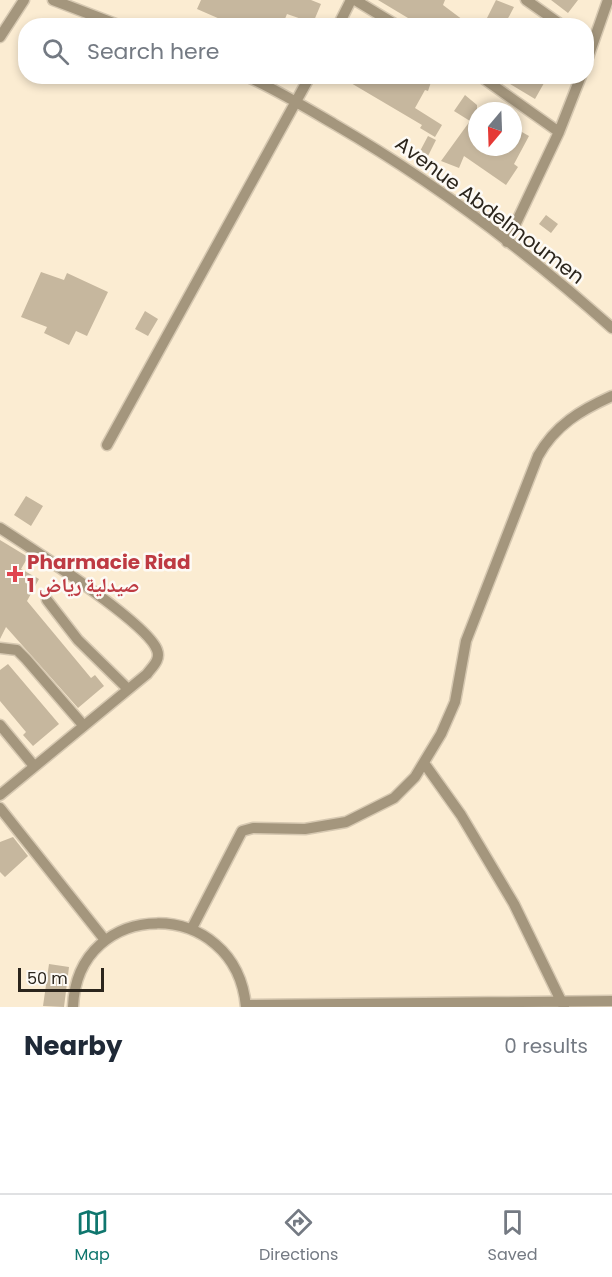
<!DOCTYPE html>
<meta charset="utf-8">
<style>
body{margin:0;font-family:Poppins,"Noto Naskh Arabic",sans-serif;background:#f6f6f7;color:#1f2937}
.compass{position:absolute;left:468px;top:102px;width:54px;height:54px;border-radius:50%;background:#fff;box-shadow:0 3px 9px #0003;rotate:199deg}
.scale{position:absolute;left:18px;bottom:15px;width:86px;box-sizing:border-box;padding-left:6px;border:3px solid #2b251c;border-top:0;font-size:16px;line-height:21px;white-space:nowrap;color:#2b251c;-webkit-text-stroke:4px #fdfaf5;paint-order:stroke}
.list{margin:0;padding:0;list-style:none}
h2{display:flex;justify-content:space-between;align-items:center;height:78px;margin:0;padding:0 24px;font-size:26px}
h2 small{font-size:20px;font-weight:400;color:#747a83}
.icon{flex:none;width:33px;height:33px;fill:none;stroke:currentColor;stroke-width:2;stroke-linecap:round;stroke-linejoin:round}
.map{position:relative;flex:none;width:612px;height:1007px;overflow:hidden}
.search{position:absolute;background:#fff;box-shadow:0 3px 9px #0003;left:18px;right:18px;top:18px;height:66px;display:flex;align-items:center;gap:15px;box-sizing:border-box;padding:0 21px;border-radius:24px;color:#747a83;font-size:22px}
.sheet{height:186px;background:#fff}
nav{display:flex;justify-content:space-around;align-items:center;box-sizing:border-box;height:84px;border-top:2px solid #e0e1e3;background:#fff;font-size:16px;color:#747a83}
nav a{display:grid;justify-items:center;gap:3px}
nav .on{color:#0f766e}
.map>svg:first-child{display:block}
.building{fill:#c6b79e}
.lines{fill:none;stroke-linecap:round;stroke-linejoin:round}
.street-casing{stroke:#d6c8b1;stroke-width:13}
.street{stroke:#a4967d;stroke-width:10}
.health-dot{fill:#e0444e;stroke:#fdfaf5;stroke-width:2}
.labels{text-anchor:middle;dominant-baseline:central;stroke-width:5;stroke-linejoin:round;paint-order:stroke}
.street-label{font-size:20px;fill:#2b251c;stroke:#fdfaf5}
.health-label{font-size:20px;font-weight:bold;fill:#be3a42;stroke:#fdfaf5;text-anchor:start}
</style>
<div class="map">
<svg width="612" height="1007" viewBox="0 0 612 1007">
<rect width="100%" height="100%" fill="#fbecd2"/>
<path class="building" d="M 201,0 L 311,0 L 321,4 L 313,23 L 287,14 L 282,26 L 236,26 L 197,9 Z
M 378,0 L 445,0 L 443,5 L 471,26 L 419,26 L 407,21 L 408,18 Z
M 496,0 L 514,7 L 504,26 L 483,26 Z
M 551,0 L 578,0 L 568,13 Z
M 339,76 L 433,76 L 428,91 L 425,90 L 415,108 L 442,125 L 435,137 L 420,128 L 422,125 Z
M 497,76 L 548,76 L 535,99 Z
M 465,95 L 477,105 L 477,147 L 489,153 L 493,147 L 513,147 L 513,127 L 529,136 L 514,164 L 518,167 L 506,185 L 464,156 L 459,168 L 441,161 L 470,121 L 454,111 Z
M 428,136 L 436,140 L 427,158 L 419,153 Z
M 546,215 L 558,224 L 551,233 L 539,224 Z
M 41,272 L 64,280 L 67,273 L 108,292 L 87,336 L 76,331 L 69,345 L 44,333 L 47,327 L 21,317 Z
M 145,311 L 158,319 L 148,336 L 135,329 Z
M 26,496 L 43,506 L 31,526 L 14,515 Z
M 0,540 L 28,557 L 21,569 L 39,579 L 27,601 L 91,678 L 95,675 L 104,686 L 78,708 L 6,627 L 0,639 Z
M 8,664 L 59,724 L 33,746 L 23,735 L 26,732 L 0,701 L 0,670 Z
M 13,837 L 28,856 L 5,877 L 0,872 L 0,842 Z
M 49,964 L 69,967 L 64,1007 L 43,1006 Z"/>
<g class="lines">
<defs>
<path id="street" d="M 53,0 L 121,26
M 355,0 L 398,26
M 526,0 L 563,26
M 338,26 L 351,0
M 0,37 L 24,0
M 586,63 L 608,0
M 246,76 C 277,90 305,107 334,124 C 434,182 526,251 612,328
M 480,76 L 559,132
M 507,242 L 559,132 L 581,76
M 107,445 L 310,76
M 0,528 C 29,547 148,623 157,650 C 161,660 152,667 147,674 L 0,795
M 47,600 L 78,640 L 128,689
M 0,648 L 17,650 L 26,659 L 83,725
M 0,725 L 34,766
M 424,763 L 461,815 L 514,904 L 564,1007
M 0,808 L 105,940
M 192,928 L 242,831 L 253,828 L 305,829 L 346,822 L 394,798 L 415,777 L 441,734 L 455,702 L 466,641 L 538,456 C 555,425 581,410 612,396
M 246,1005 L 612,1001
M 73,1007 C 77,896 236,895 246,1007"/>
</defs>
<use href="#street" class="street-casing"/>
<use href="#street" class="street"/>
</g>
<path class="health-dot" d="M12 565h6v6h6v6h-6v6h-6v-6h-6v-6h6z"/>
<g class="labels">
<g class="street-label">
<text transform="translate(490 210) rotate(37)">Avenue Abdelmoumen</text>
</g>
<g class="health-label">
<text x="27" y="562">Pharmacie Riad<tspan x="27" dy="23">1 صيدلية رياض</tspan></text>
</g>
</g>
</svg>
<svg class="compass" viewBox="-18 -18 36 36"><path d="M0-13l5 13h-10z" fill="#e53935"/><path d="M0 13l5-13h-10z" fill="#747a83"/></svg>
<div class="scale">50 m</div>
<div class="search"><svg class="icon" aria-label="search" viewBox="0 0 24 24"><circle cx="10" cy="10" r="6"/><path d="M15 15l6 6"/></svg>Search here</div>
</div>
<section class="sheet">
<h2>Nearby<small>0 results</small></h2>
<ul class="list">
</ul>
</section>
<nav>
<a class="on"><svg class="icon" aria-label="map" viewBox="0 0 24 24"><path d="M3 6l6-2 6 2 6-2v14l-6 2-6-2-6 2zM9 4v14M15 6v14"/></svg>Map</a>
<a><svg class="icon" aria-label="directions" viewBox="0 0 24 24"><path d="M12 3l9 9-9 9-9-9zM9 14v-3h6M13 9l2 2-2 2"/></svg>Directions</a>
<a><svg class="icon" aria-label="saved" viewBox="0 0 24 24"><path d="M7 4h10v16l-5-4-5 4z"/></svg>Saved</a>
</nav>
